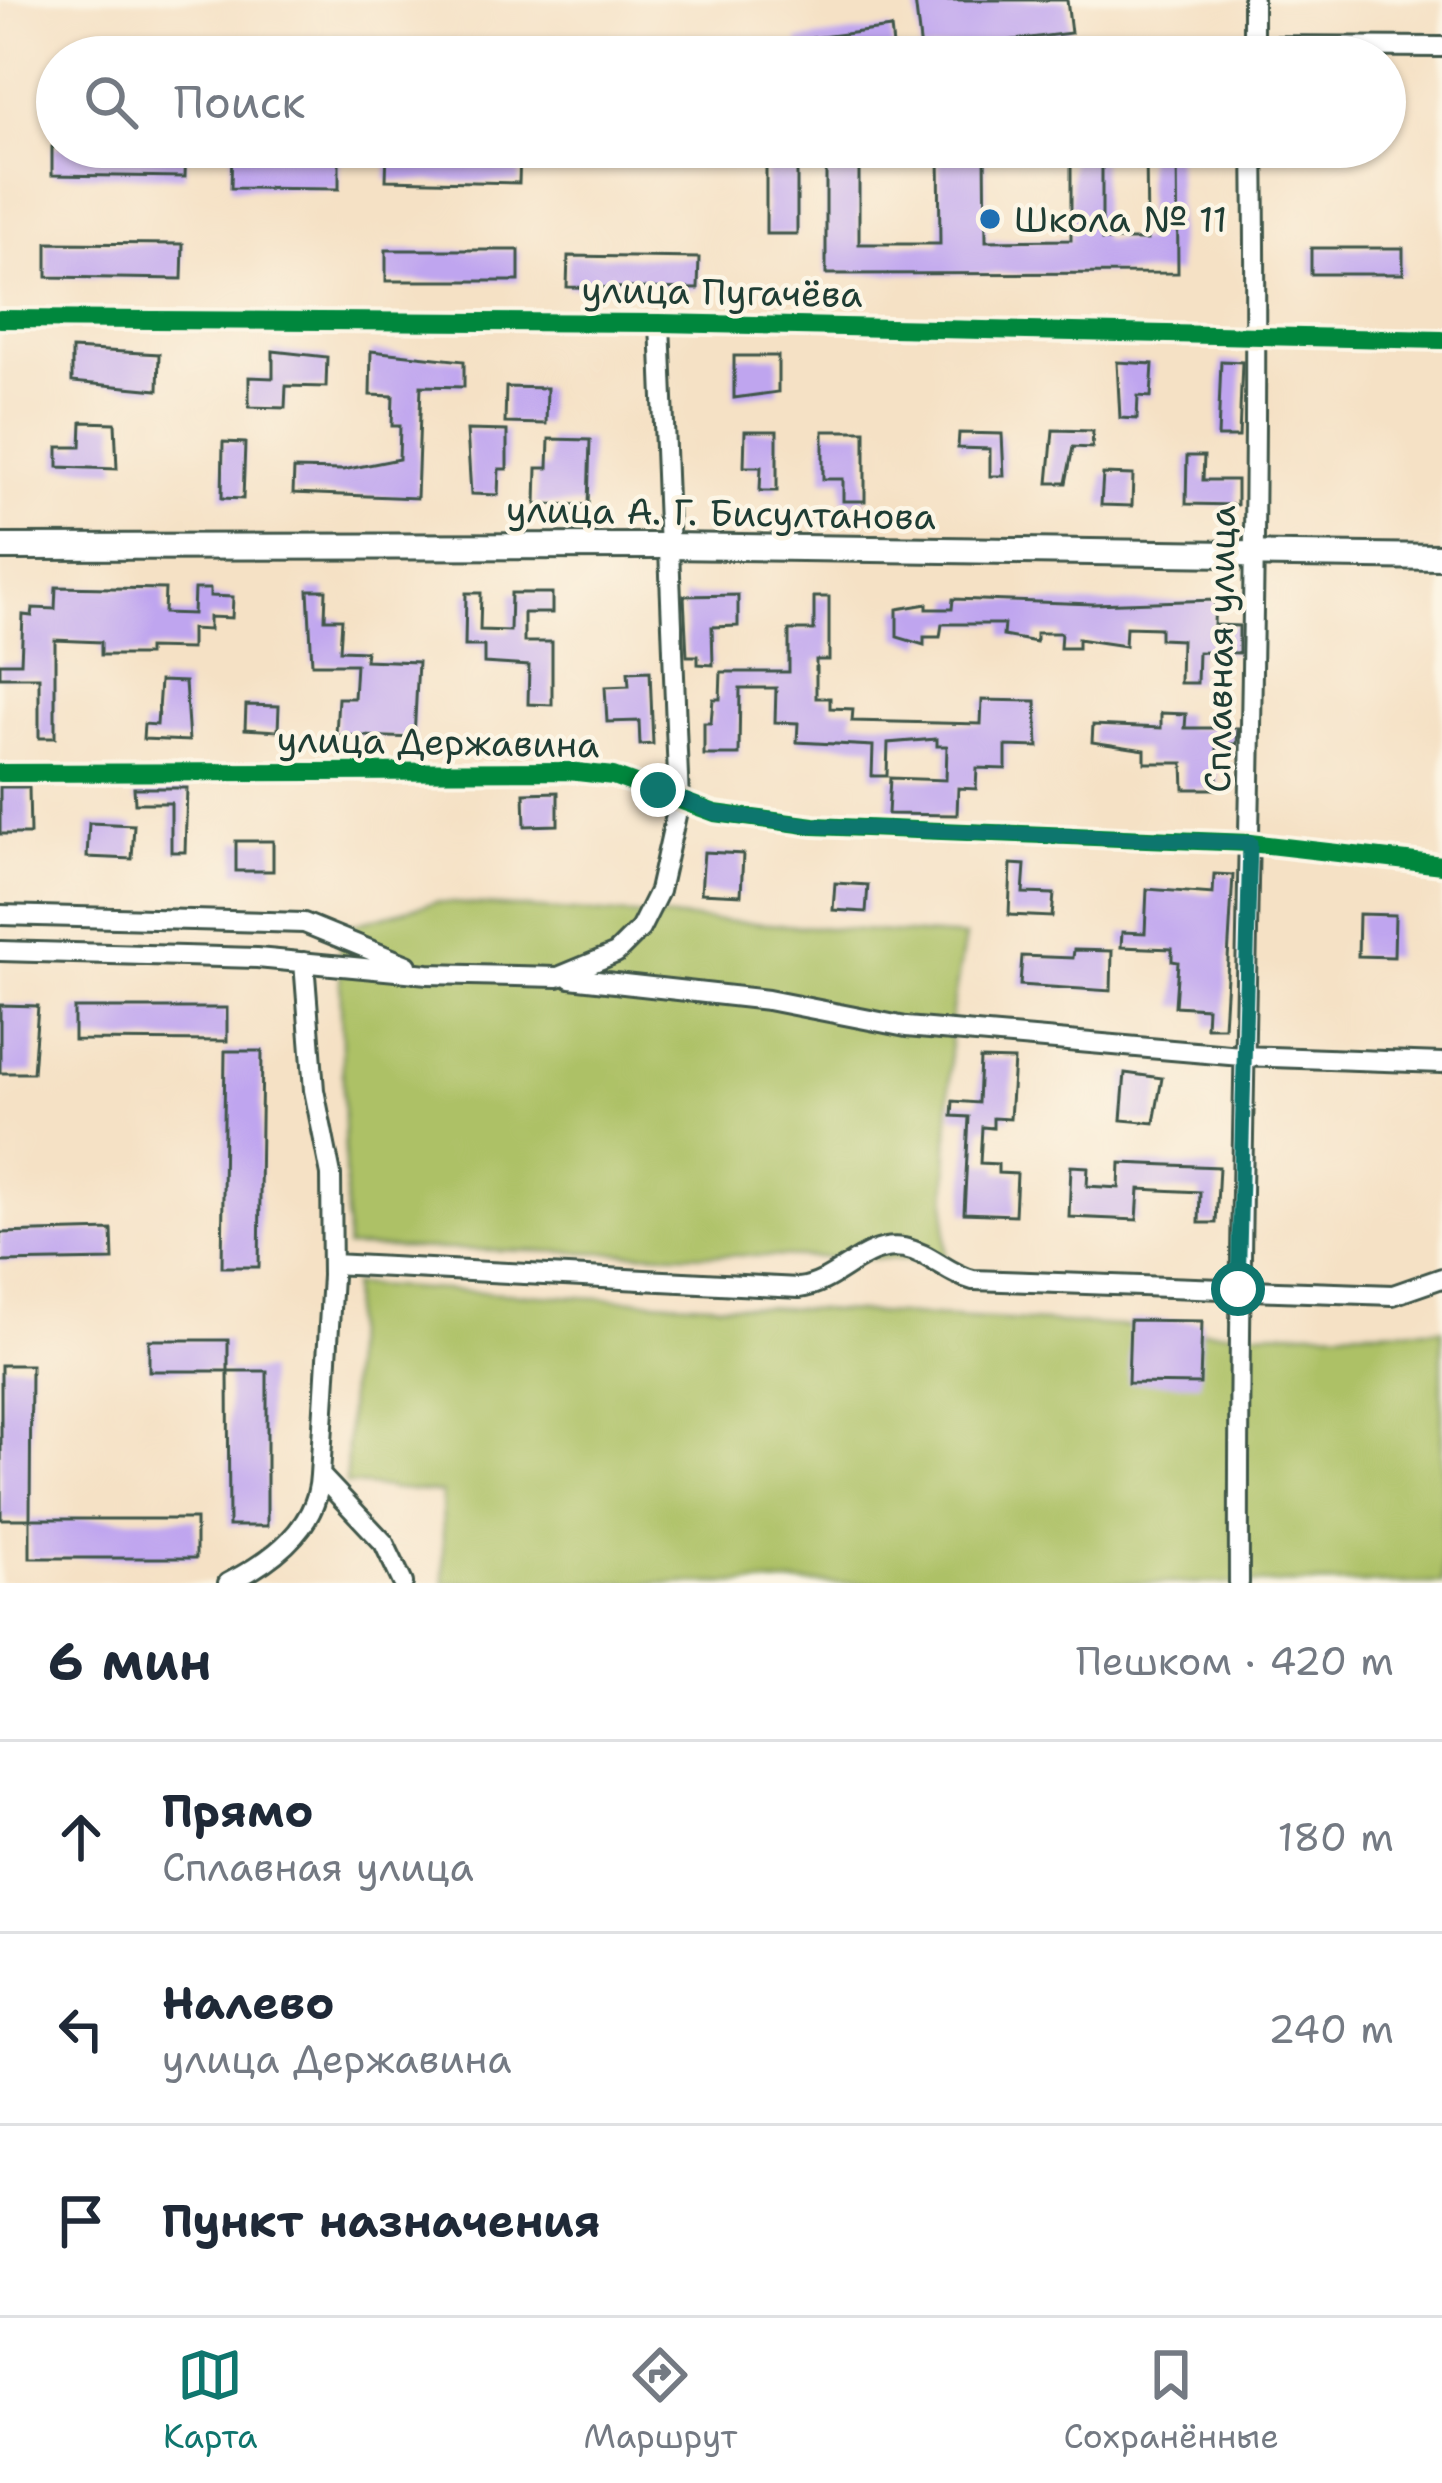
<!DOCTYPE html>
<html lang="ru">
<meta charset="utf-8">
<style>
body{margin:0;font-family:"Shantell Sans",sans-serif;background:#f2f2f3;color:#1f2937}
.stop{position:absolute;width:36px;height:36px;margin:-27px;border:9px solid #0f766e;border-radius:50%;background:#fff}
.stop.end{background:#0f766e;border-color:#fff;box-shadow:0 3px 12px #0008}
.list{margin:0;padding:0;list-style:none}
h2{display:flex;justify-content:space-between;align-items:center;height:156px;margin:0;padding:0 48px;font-size:51px}
h2 small{font-size:39px;font-weight:400;color:#747a83}
.list li{display:grid;grid-template-columns:78px 1fr auto;gap:36px;align-items:center;box-sizing:border-box;height:192px;padding:0 48px;border-top:3px solid #e0e1e3}
.list b{display:block;font-size:45px;white-space:nowrap}
.list p{margin:0;font-size:39px;white-space:nowrap;color:#747a83}
.list em{font-size:39px;font-style:normal;color:#747a83}
.icon{flex:none;width:66px;height:66px;fill:none;stroke:currentColor;stroke-width:2;stroke-linecap:round;stroke-linejoin:round}
.map{position:relative;flex:none;width:1442px;height:1583px;overflow:hidden}
.search{position:absolute;background:#fff;box-shadow:0 3px 9px #0004;left:36px;right:36px;top:36px;height:132px;display:flex;align-items:center;gap:30px;box-sizing:border-box;padding:0 42px;border-radius:66px;color:#747a83;font-size:45px}
.sheet{height:732px;background:#fff}
nav{display:flex;justify-content:space-around;align-items:center;box-sizing:border-box;height:168px;border-top:3px solid #e0e1e3;background:#fff;font-size:33px;color:#747a83}
nav a{display:grid;justify-items:center;gap:6px}
nav .on{color:#0f766e}
.map>svg:first-child{display:block}
.green{fill:#adc166;stroke:#667f4d;stroke-width:3}
.building{fill:#bfa5ef}
.lines{fill:none;stroke-linecap:round;stroke-linejoin:round}
.minor-casing{stroke:#3f564a;stroke-width:24}
.tertiary-casing{stroke:#3f564a;stroke-width:30}
.minor{stroke:#fff;stroke-width:18}
.tertiary{stroke:#fff;stroke-width:24}
.cycleway-casing{stroke:#fcf5e5;stroke-width:26}
.cycleway{stroke:#00873e;stroke-width:18}
.route{stroke:#0f766e;stroke-width:15}
.poi-dot{fill:#1f6fb2;stroke:#fcf5e5;stroke-width:4.5}
.labels{text-anchor:middle;dominant-baseline:central;stroke-width:9;stroke-linejoin:round;paint-order:stroke}
.poi-label{font-size:36px;fill:#1f3d34;stroke:#fcf5e5;text-anchor:start}
.street-label{font-size:36px;fill:#1f3d34;stroke:#fcf5e5}
</style>
<div class="map">
<svg width="1442" height="1583" viewBox="0 0 1442 1583">
<rect width="100%" height="100%" fill="#fcf5e5"/>
<filter id="ink" filterUnits="userSpaceOnUse"><feTurbulence type="fractalNoise" baseFrequency=".00833" numOctaves="2"/><feDisplacementMap in="SourceGraphic" scale="24" xChannelSelector="R" yChannelSelector="G"/><feConvolveMatrix kernelMatrix="1 2 1 2 8 2 1 2 1" color-interpolation-filters="sRGB"/></filter>
<filter id="wash" filterUnits="userSpaceOnUse"><feTurbulence type="fractalNoise" baseFrequency=".004" numOctaves="4" result="noise"/><feDisplacementMap in="SourceGraphic" scale="48" xChannelSelector="R" yChannelSelector="G"/><feGaussianBlur stdDeviation="2.7" result="paint"/><feColorMatrix in="noise" values="0 0 0 0 0 0 0 0 0 0 0 0 0 0 0 0 0 1.4 0 .05"/><feComposite in="paint" operator="in"/></filter>
<g filter="url(#wash)">
<rect width="100%" height="100%" fill="#f5e1c5"/>
<path class="green" d="M 436,902 L 965,937 L 951,1016 L 945,1260 L 347,1247 L 339,928 Z
M 352,1285 L 1231,1332 L 1442,1329 L 1442,1583 L 444,1583 L 442,1493 L 346,1484 Z"/>
<g id="blocks">
<path class="building" d="M 915,0 L 1067,0 L 1071,33 L 921,51 Z
M 891,28 L 894,55 L 800,57 L 798,40 Z
M 656,35 L 659,57 L 607,57 L 606,41 Z
M 527,40 L 529,57 L 455,57 L 454,48 Z
M 52,147 L 186,147 L 185,177 L 52,175 Z
M 232,147 L 339,147 L 339,189 L 231,188 Z
M 766,147 L 797,147 L 797,234 L 766,234 Z
M 826,147 L 859,147 L 859,244 L 940,244 L 939,151 L 985,151 L 986,241 L 1071,240 L 1071,147 L 1102,147 L 1102,240 L 1147,240 L 1146,147 L 1177,147 L 1178,273 L 826,274 Z
M 387,150 L 520,152 L 519,183 L 386,180 Z
M 47,243 L 183,244 L 182,279 L 47,277 Z
M 1311,248 L 1403,248 L 1403,274 L 1311,274 Z
M 386,250 L 519,250 L 519,281 L 386,281 Z
M 568,256 L 699,258 L 698,289 L 567,287 Z
M 72,349 L 159,354 L 158,390 L 72,382 Z
M 273,351 L 327,357 L 326,387 L 286,386 L 285,408 L 249,407 L 249,377 L 273,378 Z
M 371,351 L 464,361 L 464,387 L 421,386 L 417,498 L 293,493 L 294,469 L 343,470 L 399,459 L 400,426 L 392,426 L 393,396 L 370,395 Z
M 734,356 L 778,356 L 778,392 L 734,398 Z
M 1221,361 L 1242,362 L 1239,437 L 1218,437 Z
M 1117,362 L 1153,364 L 1151,397 L 1138,396 L 1137,419 L 1120,418 Z
M 506,387 L 547,388 L 546,424 L 505,423 Z
M 82,422 L 115,423 L 117,469 L 58,467 L 58,447 L 81,447 Z
M 467,430 L 507,431 L 507,469 L 499,469 L 498,495 L 471,494 Z
M 1053,430 L 1093,431 L 1092,448 L 1073,447 L 1066,483 L 1048,483 Z
M 745,431 L 777,431 L 777,491 L 760,491 L 761,467 L 744,467 Z
M 823,431 L 865,431 L 865,501 L 843,501 L 843,479 L 823,479 Z
M 959,433 L 1002,434 L 1004,476 L 990,476 L 990,449 L 958,448 Z
M 549,439 L 590,440 L 588,505 L 536,504 L 537,468 L 548,468 Z
M 223,442 L 245,443 L 243,499 L 222,498 Z
M 1187,456 L 1204,456 L 1203,480 L 1237,480 L 1237,505 L 1186,504 Z
M 1103,474 L 1133,475 L 1132,506 L 1101,505 Z
M 56,587 L 165,589 L 164,613 L 193,614 L 194,589 L 210,589 L 210,596 L 233,597 L 232,618 L 209,617 L 209,630 L 191,629 L 191,649 L 148,648 L 148,655 L 101,655 L 101,642 L 55,640 L 55,738 L 39,738 L 39,677 L 0,677 L 0,663 L 21,663 L 23,615 L 32,616 L 33,608 L 55,609 Z
M 308,590 L 326,590 L 325,619 L 342,619 L 340,650 L 366,651 L 365,660 L 418,662 L 414,738 L 336,735 L 338,698 L 354,698 L 356,664 L 312,664 Z
M 466,593 L 481,593 L 480,630 L 510,631 L 511,593 L 552,593 L 552,613 L 524,613 L 524,642 L 552,642 L 552,705 L 528,704 L 529,666 L 484,663 L 484,646 L 465,646 Z
M 738,595 L 738,626 L 712,627 L 713,665 L 698,664 L 698,656 L 687,656 L 684,596 Z
M 814,597 L 829,597 L 829,660 L 816,660 L 816,698 L 830,698 L 830,708 L 853,709 L 852,721 L 981,724 L 982,700 L 1036,701 L 1038,747 L 1006,746 L 1006,769 L 977,768 L 976,789 L 958,788 L 957,815 L 888,814 L 890,778 L 946,780 L 947,746 L 937,746 L 937,739 L 888,743 L 887,776 L 872,776 L 873,746 L 797,742 L 798,723 L 775,722 L 776,688 L 740,688 L 739,755 L 704,755 L 704,723 L 711,723 L 713,699 L 720,699 L 721,672 L 789,672 L 789,630 L 814,630 Z
M 953,599 L 1093,604 L 1215,600 L 1214,625 L 1239,626 L 1239,653 L 1198,652 L 1197,683 L 1180,683 L 1181,640 L 1160,639 L 1160,628 L 1126,627 L 1125,646 L 1078,639 L 1078,648 L 1060,648 L 1061,633 L 1036,633 L 1036,642 L 1003,636 L 1004,624 L 942,624 L 940,637 L 924,637 L 924,645 L 897,637 L 897,609 L 927,604 L 927,609 L 952,609 Z
M 650,671 L 653,744 L 640,745 L 639,721 L 607,722 L 605,687 L 629,686 L 628,672 Z
M 160,681 L 185,682 L 189,741 L 143,739 L 144,724 L 157,725 Z
M 246,705 L 279,706 L 278,731 L 245,729 Z
M 1161,713 L 1186,714 L 1185,728 L 1238,728 L 1237,744 L 1217,744 L 1217,789 L 1184,789 L 1183,763 L 1145,763 L 1145,750 L 1092,742 L 1093,725 L 1161,728 Z
M 0,787 L 29,787 L 30,834 L 0,834 Z
M 134,788 L 187,788 L 185,852 L 171,852 L 171,803 L 135,803 Z
M 558,792 L 558,825 L 525,826 L 524,793 Z
M 89,823 L 134,825 L 132,859 L 87,857 Z
M 236,841 L 273,841 L 273,871 L 236,871 Z
M 704,852 L 743,854 L 741,895 L 701,893 Z
M 1011,864 L 1025,865 L 1023,893 L 1054,894 L 1052,917 L 1009,915 Z
M 1214,874 L 1233,875 L 1224,1027 L 1206,1027 L 1207,1008 L 1175,1006 L 1178,962 L 1172,961 L 1172,949 L 1121,947 L 1122,932 L 1145,933 L 1147,889 L 1213,894 Z
M 835,883 L 868,885 L 866,912 L 833,910 Z
M 1359,914 L 1395,915 L 1394,957 L 1358,956 Z
M 1074,950 L 1112,951 L 1111,991 L 1020,985 L 1022,956 L 1073,958 Z
M 0,1005 L 38,1006 L 33,1073 L 0,1073 Z
M 74,1008 L 227,1008 L 227,1041 L 74,1040 Z
M 225,1051 L 262,1051 L 259,1267 L 222,1267 Z
M 980,1059 L 1014,1060 L 1010,1119 L 993,1118 L 993,1128 L 982,1127 L 980,1163 L 998,1164 L 998,1173 L 1017,1174 L 1015,1215 L 964,1213 L 969,1117 L 952,1116 L 953,1101 L 978,1103 Z
M 1125,1073 L 1162,1078 L 1154,1123 L 1121,1120 Z
M 1120,1163 L 1219,1167 L 1216,1223 L 1199,1223 L 1200,1192 L 1139,1189 L 1137,1220 L 1069,1217 L 1071,1166 L 1088,1167 L 1087,1186 L 1119,1188 Z
M 112,1230 L 113,1260 L 0,1262 L 0,1233 Z
M 1130,1320 L 1202,1321 L 1200,1384 L 1128,1383 Z
M 149,1340 L 228,1340 L 228,1371 L 149,1371 Z
M 1,1365 L 31,1365 L 30,1519 L 1,1519 Z
M 228,1371 L 267,1371 L 267,1526 L 229,1526 Z
M 30,1519 L 196,1519 L 196,1558 L 30,1558 Z"/>
</g>
</g>
<g filter="url(#ink)">
<use href="#blocks" fill-opacity="0" stroke="#3f564a" stroke-width="3"/>
<g class="lines">
<defs>
<path id="minor" d="M 1253,0 L 1253,55
M 1253,46 L 1442,47
M 0,319 L 660,323 L 1442,340
M 0,773 L 568,771 L 613,776 L 715,813 L 814,826 L 1250,843 L 1442,865
M 0,915 L 304,923 L 407,965
M 0,951 L 257,958 L 428,974 L 558,977 L 616,953 L 640,929 L 659,891 L 679,802 L 660,323
M 304,962 L 314,1090 L 331,1175 L 332,1276 L 320,1475 L 384,1543 L 403,1583
M 570,978 L 768,1000 L 906,1027 L 1241,1056 L 1442,1063
M 332,1264 L 799,1288 C 839,1283 863,1241 904,1248 C 930,1253 948,1274 973,1280 L 1393,1295 L 1442,1278
M 228,1583 C 272,1561 318,1527 320,1475
M 1239,1583 C 1237,1104 1261,626 1254,147"/>
<path id="tertiary" d="M 0,547 L 666,546 L 1442,557"/>
</defs>
<use href="#minor" class="minor-casing"/>
<use href="#tertiary" class="tertiary-casing"/>
<use href="#minor" class="minor"/>
<use href="#tertiary" class="tertiary"/>
<defs>
<path id="cycleway" d="M 0,319 L 660,323 L 1442,340
M 0,773 L 568,771 L 613,776 L 715,813 L 814,826 L 1250,843 L 1442,865"/>
</defs>
<use href="#cycleway" class="cycleway-casing"/>
<use href="#cycleway" class="cycleway"/>
</g>
</g>
<g class="lines" filter="url(#ink)">
<path class="route" d="M 658,790 L 715,813 L 814,826 L 1250,843 L 1238,1289"/>
</g>
<circle class="poi-dot" cx="990" cy="219" r="12"/>
<g class="labels">
<g class="poi-label">
<text x="1014" y="219">Школа № 11</text>
</g>
<g class="street-label">
<text transform="translate(722 292) rotate(1)">улица Пугачёва</text>
<text transform="translate(721 513) rotate(1)">улица А. Г. Бисултанова</text>
<text transform="translate(1220 649) rotate(-89)">Сплавная улица</text>
<text transform="translate(438 742) rotate(1)">улица Державина</text>
</g>
</g>
</svg>
<div class="stop" style="left:1238px;top:1289px"></div>
<div class="stop end" style="left:658px;top:790px"></div>
<div class="search"><svg class="icon" aria-label="search" viewBox="0 0 24 24"><circle cx="10" cy="10" r="6"/><path d="M15 15l6 6"/></svg>Поиск</div>
</div>
<section class="sheet">
<h2>6 мин<small>Пешком · 420 m</small></h2>
<ul class="list">
<li><svg class="icon" aria-label="ahead" viewBox="0 0 24 24"><path d="M12 20V5M6 11l6-6 6 6"/></svg><div><b>Прямо</b><p>Сплавная улица</p></div><em>180 m</em></li>
<li><svg class="icon" aria-label="left" viewBox="0 0 24 24"><path d="M17 20v-9H6M10 6l-5 5 5 5"/></svg><div><b>Налево</b><p>улица Державина</p></div><em>240 m</em></li>
<li><svg class="icon" aria-label="arrive" viewBox="0 0 24 24"><path d="M6 21V4h12l-3 4 3 4H6"/></svg><div><b>Пункт назначения</b></div></li>
</ul>
</section>
<nav>
<a class="on"><svg class="icon" aria-label="map" viewBox="0 0 24 24"><path d="M3 6l6-2 6 2 6-2v14l-6 2-6-2-6 2zM9 4v14M15 6v14"/></svg>Карта</a>
<a><svg class="icon" aria-label="directions" viewBox="0 0 24 24"><path d="M12 3l9 9-9 9-9-9zM9 14v-3h6M13 9l2 2-2 2"/></svg>Маршрут</a>
<a><svg class="icon" aria-label="saved" viewBox="0 0 24 24"><path d="M7 4h10v16l-5-4-5 4z"/></svg>Сохранённые</a>
</nav>
